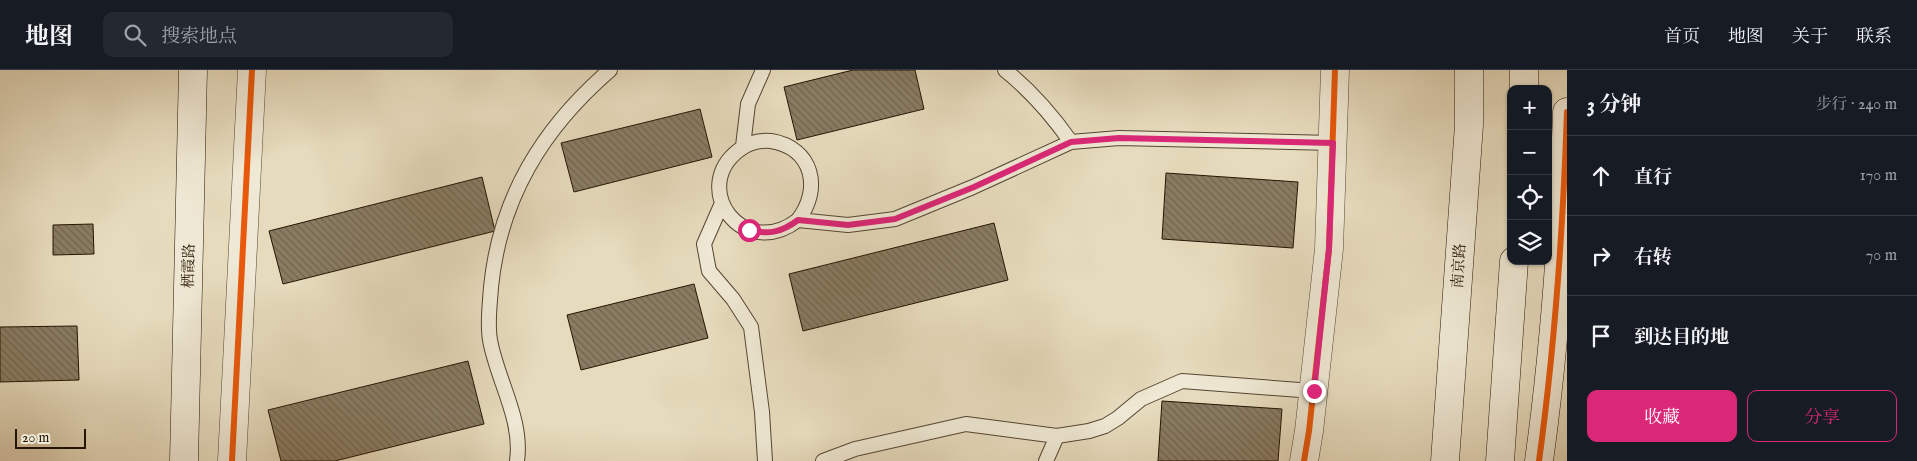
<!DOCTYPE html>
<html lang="zh">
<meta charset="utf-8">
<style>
body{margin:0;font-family:"IM FELL English","Noto Serif SC",serif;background:#242831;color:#f1f3f6}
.controls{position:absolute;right:15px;top:15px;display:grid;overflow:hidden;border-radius:10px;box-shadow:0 1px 4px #0004}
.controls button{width:45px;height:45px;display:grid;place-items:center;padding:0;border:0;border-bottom:1px solid #363941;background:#171b24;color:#f1f3f6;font:25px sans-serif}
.scale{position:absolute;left:15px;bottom:12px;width:71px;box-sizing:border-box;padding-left:5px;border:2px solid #241502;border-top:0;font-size:14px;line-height:18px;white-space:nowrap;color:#241502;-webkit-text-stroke:4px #efe8d4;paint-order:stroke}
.stop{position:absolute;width:15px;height:15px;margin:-11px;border:4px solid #db2777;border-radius:50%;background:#fff}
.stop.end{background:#db2777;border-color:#fff;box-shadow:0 1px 5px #0008}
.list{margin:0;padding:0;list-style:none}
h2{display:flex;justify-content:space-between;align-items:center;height:65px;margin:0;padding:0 20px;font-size:21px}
h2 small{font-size:16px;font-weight:400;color:#9ea1a6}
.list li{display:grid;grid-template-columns:32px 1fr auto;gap:15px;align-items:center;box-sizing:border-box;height:80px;padding:0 20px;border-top:1px solid #363941}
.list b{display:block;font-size:19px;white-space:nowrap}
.list em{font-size:16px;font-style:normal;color:#9ea1a6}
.actions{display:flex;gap:10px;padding:15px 20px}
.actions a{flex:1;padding:11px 0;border:1px solid #db2777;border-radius:10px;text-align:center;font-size:18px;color:#db2777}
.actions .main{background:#db2777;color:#fff}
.icon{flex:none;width:28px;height:28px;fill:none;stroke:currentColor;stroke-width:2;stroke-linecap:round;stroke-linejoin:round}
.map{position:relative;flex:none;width:1567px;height:391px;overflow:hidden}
header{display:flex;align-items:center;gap:30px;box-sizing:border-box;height:70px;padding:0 25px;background:#171b24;border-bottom:1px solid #363941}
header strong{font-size:24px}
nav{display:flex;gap:28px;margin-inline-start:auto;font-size:18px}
.search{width:350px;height:45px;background:#242831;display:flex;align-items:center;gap:12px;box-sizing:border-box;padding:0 18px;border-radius:10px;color:#9ea1a6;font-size:19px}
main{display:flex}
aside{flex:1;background:#171b24}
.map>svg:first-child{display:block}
.building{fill:url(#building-back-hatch);stroke:#241502}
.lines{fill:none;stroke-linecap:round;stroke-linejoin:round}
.lane-casing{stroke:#544631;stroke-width:16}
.street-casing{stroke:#544631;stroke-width:29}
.secondary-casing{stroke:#241502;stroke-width:29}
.lane{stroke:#efe8d4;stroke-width:14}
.street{stroke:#efe8d4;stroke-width:28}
.secondary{stroke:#efe8d4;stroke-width:28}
.cycleway-casing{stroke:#efe8d4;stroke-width:9}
.cycleway{stroke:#e8590c;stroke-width:6}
.route{stroke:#db2777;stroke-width:6}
.labels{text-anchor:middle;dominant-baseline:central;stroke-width:5;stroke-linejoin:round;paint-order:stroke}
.street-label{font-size:15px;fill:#241502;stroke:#efe8d4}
</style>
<header>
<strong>地图</strong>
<div class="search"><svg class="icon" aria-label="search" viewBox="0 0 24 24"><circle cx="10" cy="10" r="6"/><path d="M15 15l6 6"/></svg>搜索地点</div>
<nav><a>首页</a><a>地图</a><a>关于</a><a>联系</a></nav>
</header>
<main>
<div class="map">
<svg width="1567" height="391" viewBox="0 0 1567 391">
<defs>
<pattern id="building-back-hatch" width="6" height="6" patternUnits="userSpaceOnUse" patternTransform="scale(1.25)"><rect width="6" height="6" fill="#897c63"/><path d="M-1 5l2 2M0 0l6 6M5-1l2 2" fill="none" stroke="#70644f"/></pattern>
</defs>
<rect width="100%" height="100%" fill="#e6dbbd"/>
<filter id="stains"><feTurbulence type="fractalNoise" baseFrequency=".004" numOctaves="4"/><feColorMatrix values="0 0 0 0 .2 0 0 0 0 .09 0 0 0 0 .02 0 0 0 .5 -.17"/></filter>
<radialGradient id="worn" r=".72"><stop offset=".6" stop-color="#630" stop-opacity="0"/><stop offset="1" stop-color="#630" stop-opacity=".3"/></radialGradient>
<path class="building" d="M 853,0 L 915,0 L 924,39 L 797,70 L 784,17 Z
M 700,39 L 712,87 L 574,122 L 561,73 Z
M 1166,103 L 1298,112 L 1293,178 L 1162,169 Z
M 482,107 L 495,161 L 283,214 L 269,161 Z
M 994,153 L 1008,210 L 803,261 L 789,204 Z
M 93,154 L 94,184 L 53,185 L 53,155 Z
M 694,214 L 708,268 L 581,300 L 567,245 Z
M 77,256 L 79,310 L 0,312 L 0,257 Z
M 468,291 L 484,354 L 335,391 L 281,391 L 268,340 Z
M 1162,331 L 1282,339 L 1278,391 L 1158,391 Z"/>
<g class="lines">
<defs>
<path id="lane" d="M 1005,0 C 1031,21 1052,45 1071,72
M 743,76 L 748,34 L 763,0
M 722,133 L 704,174 L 709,201 L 733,229 L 751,257 L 762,342 L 765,391
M 798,150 C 822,119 813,78 771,71 C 760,70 748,73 739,80 C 689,118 743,192 798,150 L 848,155 L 895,149 L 973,117 L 1071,72 L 1119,68 L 1333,73
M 517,391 C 523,349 497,310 490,270 C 487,253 490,234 491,217 C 500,127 543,58 610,0
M 823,391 L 855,379 L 966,354 L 1057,366 L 1089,361 L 1105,356 L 1118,348 L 1141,329 L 1182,311 L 1313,321
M 1046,391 L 1057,366"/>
<path id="street" d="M 232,391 L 252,0
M 1304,391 L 1309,361 L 1329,179 L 1335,0"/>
<path id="secondary" d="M 1524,19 L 1524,0
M 184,391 L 193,0
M 1445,391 L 1469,55 L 1469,0
M 1500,391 L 1514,191
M 1539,391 C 1555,275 1563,159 1567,42"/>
</defs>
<use href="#lane" class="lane-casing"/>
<use href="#street" class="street-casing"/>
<use href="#secondary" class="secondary-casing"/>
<use href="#lane" class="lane"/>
<use href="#street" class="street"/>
<use href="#secondary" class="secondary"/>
<defs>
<path id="cycleway" d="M 232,391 L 252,0
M 1304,391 L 1309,361 L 1329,179 L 1335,0
M 1539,391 C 1555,275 1563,159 1567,42"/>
</defs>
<use href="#cycleway" class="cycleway-casing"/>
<use href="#cycleway" class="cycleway"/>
</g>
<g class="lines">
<path class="route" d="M 749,160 C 769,165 782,162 798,150 L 848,155 L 895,149 L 974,117 L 1071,72 L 1119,68 L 1333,73 L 1329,179 L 1314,321"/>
</g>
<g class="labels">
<g class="street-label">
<text transform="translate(189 196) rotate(-89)">栖霞路</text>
<text transform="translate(1459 196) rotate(-86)">南京路</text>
</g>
</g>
<rect width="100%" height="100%" filter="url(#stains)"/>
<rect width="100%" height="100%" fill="url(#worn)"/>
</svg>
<div class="controls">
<button>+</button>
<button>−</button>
<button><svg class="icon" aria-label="locate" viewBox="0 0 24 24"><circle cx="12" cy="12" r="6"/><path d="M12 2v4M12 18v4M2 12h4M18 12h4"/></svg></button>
<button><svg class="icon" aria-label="layers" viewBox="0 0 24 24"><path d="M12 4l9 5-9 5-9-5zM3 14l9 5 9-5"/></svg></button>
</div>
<div class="scale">20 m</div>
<div class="stop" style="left:749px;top:160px"></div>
<div class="stop end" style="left:1314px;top:321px"></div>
</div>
<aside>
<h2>3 分钟<small>步行 · 240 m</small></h2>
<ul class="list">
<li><svg class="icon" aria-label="ahead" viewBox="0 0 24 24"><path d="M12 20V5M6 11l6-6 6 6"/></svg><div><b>直行</b></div><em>170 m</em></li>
<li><svg class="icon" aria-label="right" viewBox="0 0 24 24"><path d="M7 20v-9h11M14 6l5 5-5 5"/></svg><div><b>右转</b></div><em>70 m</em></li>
<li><svg class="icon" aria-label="arrive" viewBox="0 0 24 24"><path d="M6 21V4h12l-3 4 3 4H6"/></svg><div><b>到达目的地</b></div></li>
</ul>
<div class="actions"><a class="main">收藏</a><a>分享</a></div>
</aside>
</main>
